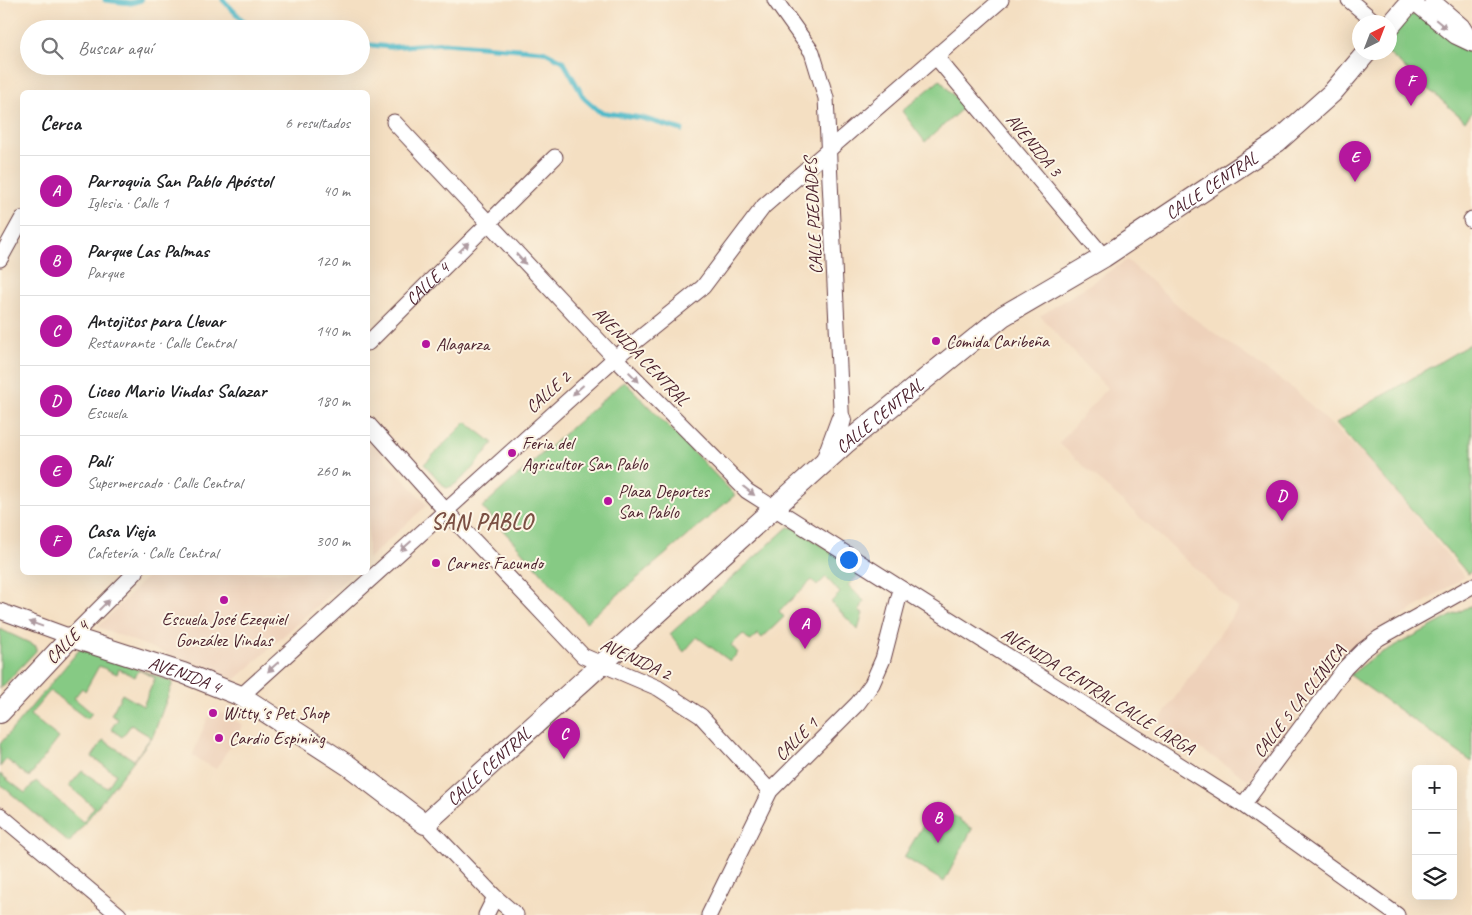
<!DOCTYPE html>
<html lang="es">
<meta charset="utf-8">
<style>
body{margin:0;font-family:Caveat,sans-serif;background:#f6f6f6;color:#202124}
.controls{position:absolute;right:15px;bottom:15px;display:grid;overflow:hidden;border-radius:8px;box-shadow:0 5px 20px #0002}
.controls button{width:45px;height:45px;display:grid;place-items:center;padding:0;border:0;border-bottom:1px solid #e0e0e0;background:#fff;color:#202124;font:25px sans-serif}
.compass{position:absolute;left:1352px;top:15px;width:45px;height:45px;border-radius:50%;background:#fff;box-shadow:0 5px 20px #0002;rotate:42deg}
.you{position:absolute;left:848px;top:559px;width:18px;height:18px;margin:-12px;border:4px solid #fff;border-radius:50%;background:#1a73e8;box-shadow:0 0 0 8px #1a73e833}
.badge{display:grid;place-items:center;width:32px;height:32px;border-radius:50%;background:#b5179e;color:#fff;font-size:16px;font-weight:700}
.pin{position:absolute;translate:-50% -41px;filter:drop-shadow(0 1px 2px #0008)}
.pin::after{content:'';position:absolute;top:26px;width:18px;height:15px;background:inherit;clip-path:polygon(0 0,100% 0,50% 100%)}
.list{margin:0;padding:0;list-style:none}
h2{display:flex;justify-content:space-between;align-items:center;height:65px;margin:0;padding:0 20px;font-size:21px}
h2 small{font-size:16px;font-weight:400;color:#757577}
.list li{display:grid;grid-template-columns:32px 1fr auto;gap:15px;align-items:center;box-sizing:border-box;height:70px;padding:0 20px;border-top:1px solid #e0e0e0}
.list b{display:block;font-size:19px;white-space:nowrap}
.list p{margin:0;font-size:16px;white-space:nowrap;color:#757577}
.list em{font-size:16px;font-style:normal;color:#757577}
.icon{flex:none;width:28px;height:28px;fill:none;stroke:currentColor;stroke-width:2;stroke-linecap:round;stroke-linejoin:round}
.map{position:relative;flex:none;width:1472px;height:915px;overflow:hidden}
.search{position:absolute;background:#fff;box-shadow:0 5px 20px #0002;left:20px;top:20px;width:350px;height:55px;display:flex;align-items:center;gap:12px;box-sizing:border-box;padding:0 18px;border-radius:28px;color:#757577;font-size:19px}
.panel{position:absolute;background:#fff;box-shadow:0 5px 20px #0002;left:20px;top:90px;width:350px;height:485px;border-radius:8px}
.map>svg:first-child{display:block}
.built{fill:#eed1ba}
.green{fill:#86ca84;stroke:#687458}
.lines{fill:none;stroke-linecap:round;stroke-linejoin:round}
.stream{stroke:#4cb8c8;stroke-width:5}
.minor-casing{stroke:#643c42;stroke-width:17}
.major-casing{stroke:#643c42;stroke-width:22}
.minor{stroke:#fff;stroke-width:15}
.major{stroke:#fff;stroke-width:20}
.oneway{fill:#ae9aa0}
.poi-dot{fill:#b5179e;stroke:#fcf5e5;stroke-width:2}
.labels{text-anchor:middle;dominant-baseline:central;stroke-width:4;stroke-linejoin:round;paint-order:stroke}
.street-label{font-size:18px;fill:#4a1f2b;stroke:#fcf5e5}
.poi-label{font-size:18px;fill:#4a1f2b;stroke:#fcf5e5;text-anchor:start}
.district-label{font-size:22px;font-weight:bold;letter-spacing:1px;fill:#7b5044;stroke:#fcf5e5}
</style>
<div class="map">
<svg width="1472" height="915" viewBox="0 0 1472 915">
<rect width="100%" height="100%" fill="#fcf5e5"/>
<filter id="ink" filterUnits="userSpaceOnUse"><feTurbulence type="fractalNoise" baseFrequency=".02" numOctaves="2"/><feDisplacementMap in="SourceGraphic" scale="10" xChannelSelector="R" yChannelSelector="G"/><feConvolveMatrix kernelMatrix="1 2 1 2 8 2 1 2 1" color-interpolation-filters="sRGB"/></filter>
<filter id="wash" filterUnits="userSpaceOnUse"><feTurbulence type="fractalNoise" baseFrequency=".0096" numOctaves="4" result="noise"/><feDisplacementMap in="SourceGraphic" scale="20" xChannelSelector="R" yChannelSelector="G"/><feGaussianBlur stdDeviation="1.12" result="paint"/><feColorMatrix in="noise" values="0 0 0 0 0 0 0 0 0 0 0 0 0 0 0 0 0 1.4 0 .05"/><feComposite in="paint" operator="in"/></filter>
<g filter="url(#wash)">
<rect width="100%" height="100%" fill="#f4dfc2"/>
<path class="built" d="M 1127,260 L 1189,315 L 1296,391 L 1374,466 L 1465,577 L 1352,647 L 1338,661 L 1249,780 L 1158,722 L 1238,608 L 1059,443 L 1107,388 L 1040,316 Z
M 368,439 L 427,505 L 368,559 Z
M 152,572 L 353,572 L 353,573 L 235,680 L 98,627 Z
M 212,708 L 243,725 L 216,769 L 192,756 Z"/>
<path class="green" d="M 1415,14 L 1429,18 L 1472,54 L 1472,113 L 1465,121 L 1388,53 L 1390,38 L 1408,17 Z
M 940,80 L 964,107 L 925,142 L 902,111 Z
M 1472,343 L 1472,571 L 1468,574 L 1336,423 Z
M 624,381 L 735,495 L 586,622 L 482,507 Z
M 466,422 L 493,443 C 483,455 461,486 446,488 L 424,464 Z
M 788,527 L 795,528 L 862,572 L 848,585 L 864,601 L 859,612 L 863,613 L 858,630 L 831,602 L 840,593 L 826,577 L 817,586 L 812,580 L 779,611 L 784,617 L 762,638 L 758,634 L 750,641 L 743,634 L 731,645 L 738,653 L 730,661 L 697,637 L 684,652 L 670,634 Z
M 1472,605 L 1472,762 L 1350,675 L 1374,657 Z
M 0,629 L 36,646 L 36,651 L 0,689 Z
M 80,649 L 173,682 L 153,736 L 69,843 L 0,784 L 0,774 L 25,793 L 36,781 L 83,822 L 94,807 L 69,786 L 82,771 L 107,788 L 116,774 L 92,757 L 103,740 L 134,760 L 151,737 L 131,725 L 122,737 L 111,729 L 118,719 L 111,715 L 122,694 L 143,706 L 155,678 L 139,670 L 135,677 L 119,669 L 117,674 L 99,666 L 85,691 L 82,688 L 74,698 L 92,713 L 87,719 L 50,691 L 30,715 L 59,738 L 29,777 L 6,759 L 0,767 L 0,744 Z
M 936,803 L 972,829 L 944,882 L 904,857 Z"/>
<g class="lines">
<path class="stream" d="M 105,0 L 131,3 L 141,0
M 223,0 L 251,29
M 361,44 L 390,47 L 444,43 L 543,51 L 563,61 L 584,98 L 600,112 L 642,118 L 682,130"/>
</g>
</g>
<g filter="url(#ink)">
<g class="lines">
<defs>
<g id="minor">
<path d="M 775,0 L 812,52 L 826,98 L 842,429"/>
<path d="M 1349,0 L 1375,22"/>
<path d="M 1432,0 L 1462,26 L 1472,42"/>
<path d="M 1412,1 L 1455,36 L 1472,44"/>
<path d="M 936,57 L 1104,257"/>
<path d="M 394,122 L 615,358 L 747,491 L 1243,805 L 1397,915"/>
<path d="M 1471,220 L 1472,219"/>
<path d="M 0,259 L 22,219"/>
<path id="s1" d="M 368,343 L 555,157"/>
<path d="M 368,424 L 445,510 L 583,656 L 658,688 L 701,716 L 770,791"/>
<path d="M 0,611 L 71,637 L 136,572"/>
<path d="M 241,696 L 615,358 L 703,287 L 764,206 L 1001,0"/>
<path d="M 1243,805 L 1345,668 L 1362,651 L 1379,638 L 1472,586"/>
<path d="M 0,815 L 119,915"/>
<path d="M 425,824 L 495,897 L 516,915"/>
<path d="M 486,915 L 495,897"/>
<path d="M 709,915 L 770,791 L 858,703 L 872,684 L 883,659 L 901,589"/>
</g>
<g id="major">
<path d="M 1390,26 L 1412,0"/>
<path d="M 827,458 L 841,420"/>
<path id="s2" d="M 0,713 L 71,637 L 183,673 L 241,696 L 349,766 L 425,824 L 845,444 L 1003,316 L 1104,257 L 1277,142 L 1332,93 L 1367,52"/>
</g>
</defs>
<use href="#minor" class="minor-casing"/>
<use href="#major" class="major-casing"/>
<use href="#minor" class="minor"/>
<use href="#major" class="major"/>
</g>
<defs><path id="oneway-solid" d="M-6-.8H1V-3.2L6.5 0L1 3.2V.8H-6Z" transform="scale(1.25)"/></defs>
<g class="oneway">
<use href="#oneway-solid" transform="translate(1441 24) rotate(40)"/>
<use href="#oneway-solid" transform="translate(464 247) rotate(-45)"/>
<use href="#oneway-solid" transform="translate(521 259) rotate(47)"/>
<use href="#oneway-solid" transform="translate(634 377) rotate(45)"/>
<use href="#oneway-solid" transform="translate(578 390) rotate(138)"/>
<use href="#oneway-solid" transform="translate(749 491) rotate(38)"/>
<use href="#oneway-solid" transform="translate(406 546) rotate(138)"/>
<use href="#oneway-solid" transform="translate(104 605) rotate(-45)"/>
<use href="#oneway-solid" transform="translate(36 624) rotate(-160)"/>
<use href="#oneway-solid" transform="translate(273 667) rotate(138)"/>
</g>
</g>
<g class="poi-dot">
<circle cx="936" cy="341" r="5"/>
<circle cx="426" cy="344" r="5"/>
<circle cx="512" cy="453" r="5"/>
<circle cx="608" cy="501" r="5"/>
<circle cx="436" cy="563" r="5"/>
<circle cx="224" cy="600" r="5"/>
<circle cx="213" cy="713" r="5"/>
<circle cx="219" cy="738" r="5"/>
</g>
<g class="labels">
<g class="street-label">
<text transform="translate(1034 145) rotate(50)">AVENIDA 3</text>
<text stroke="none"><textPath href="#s2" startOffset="1524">CALLE CENTRAL</textPath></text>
<text transform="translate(813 216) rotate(-93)">CALLE PIEDADES</text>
<text stroke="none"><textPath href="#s1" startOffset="84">CALLE 4</textPath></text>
<text transform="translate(641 356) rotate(46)">AVENIDA CENTRAL</text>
<text transform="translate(548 392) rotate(-42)">CALLE 2</text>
<text stroke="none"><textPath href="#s2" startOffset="1119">CALLE CENTRAL</textPath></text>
<text transform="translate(67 642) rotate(-46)">CALLE 4</text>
<text transform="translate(636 659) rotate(25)">AVENIDA 2</text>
<text stroke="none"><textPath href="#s2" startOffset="224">AVENIDA 4</textPath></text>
<text transform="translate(1098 691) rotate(32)">AVENIDA CENTRAL CALLE LARGA</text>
<text transform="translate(1299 701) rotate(-52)">CALLE 5 LA CLÍNICA</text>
<text transform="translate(796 739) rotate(-45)">CALLE 1</text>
<text stroke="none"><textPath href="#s2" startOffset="594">CALLE CENTRAL</textPath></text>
</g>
<g class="poi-label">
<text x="946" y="341">Comida Caribeña</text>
<text x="436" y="344">Alagarza</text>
<text x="522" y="443">Feria del<tspan x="522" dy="21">Agricultor San Pablo</tspan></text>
<text x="618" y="491">Plaza Deportes<tspan x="618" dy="21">San Pablo</tspan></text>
<text x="446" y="563">Carnes Facundo</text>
<text x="224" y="619" text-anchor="middle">Escuela José Ezequiel<tspan x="224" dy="21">González Vindas</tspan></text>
<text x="223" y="713">Witty´s Pet Shop</text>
<text x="229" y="738">Cardio Espining</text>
</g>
<g class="district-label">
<text x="482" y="522">SAN PABLO</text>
</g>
</g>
</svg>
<div class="controls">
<button>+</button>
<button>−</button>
<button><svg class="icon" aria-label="layers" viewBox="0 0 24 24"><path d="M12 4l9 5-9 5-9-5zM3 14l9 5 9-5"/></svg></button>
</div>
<svg class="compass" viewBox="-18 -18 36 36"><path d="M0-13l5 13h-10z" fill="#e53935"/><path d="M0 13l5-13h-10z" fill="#757577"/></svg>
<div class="you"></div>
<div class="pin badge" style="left:805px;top:649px">A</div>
<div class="pin badge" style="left:938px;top:843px">B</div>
<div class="pin badge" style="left:564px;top:759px">C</div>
<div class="pin badge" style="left:1282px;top:521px">D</div>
<div class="pin badge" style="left:1355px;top:182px">E</div>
<div class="pin badge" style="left:1411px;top:106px">F</div>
<div class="search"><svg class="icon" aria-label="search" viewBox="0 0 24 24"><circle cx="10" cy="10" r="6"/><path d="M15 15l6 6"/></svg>Buscar aquí</div>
<section class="panel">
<h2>Cerca<small>6 resultados</small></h2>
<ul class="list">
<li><span class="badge">A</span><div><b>Parroquia San Pablo Apóstol</b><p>Iglesia · Calle 1</p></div><em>40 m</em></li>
<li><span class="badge">B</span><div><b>Parque Las Palmas</b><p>Parque</p></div><em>120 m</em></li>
<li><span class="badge">C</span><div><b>Antojitos para Llevar</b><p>Restaurante · Calle Central</p></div><em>140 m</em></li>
<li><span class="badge">D</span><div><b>Liceo Mario Vindas Salazar</b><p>Escuela</p></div><em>180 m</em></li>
<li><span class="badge">E</span><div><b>Palí</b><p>Supermercado · Calle Central</p></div><em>260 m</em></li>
<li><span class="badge">F</span><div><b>Casa Vieja</b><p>Cafetería · Calle Central</p></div><em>300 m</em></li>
</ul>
</section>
</div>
